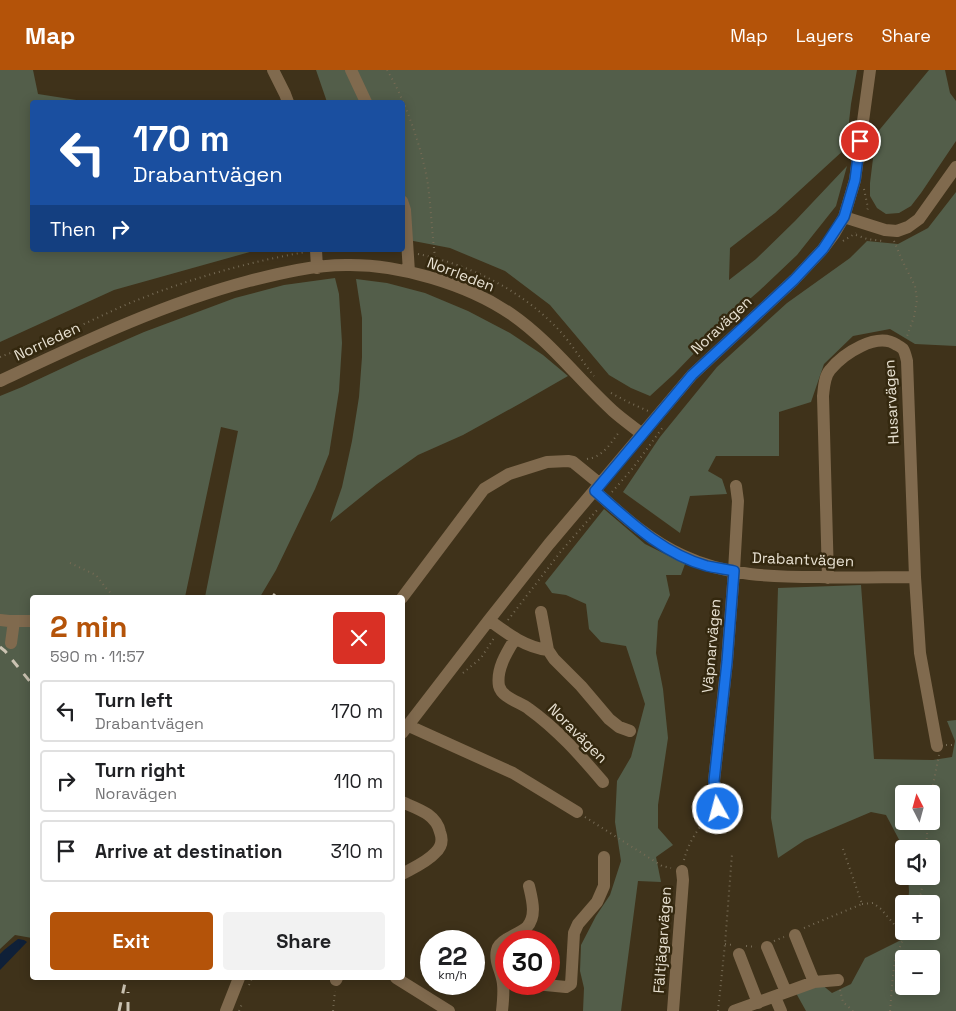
<!DOCTYPE html>
<meta charset="utf-8">
<style>
:root{--surface:#fff;--page:#f2f2f2;--text:#202124;--muted:#757577;--line:#e0e0e0;--accent:#b45309}
body{margin:0;font-family:"Space Grotesk",sans-serif;background:var(--page);color:var(--text);height:100vh;display:flex;flex-direction:column;font-size:19px;white-space:nowrap}
*{box-sizing:border-box;margin:0}
p{font-size:16px;color:var(--muted)}
.icon{flex:none;width:28px;height:28px;fill:none;stroke:currentColor;stroke-width:2;stroke-linecap:round;stroke-linejoin:round}
.map{position:relative;flex:1;overflow:hidden}
.drawer{position:absolute;left:30px;top:525px;width:375px;height:385px;display:flex;flex-direction:column;background:var(--surface);border-radius:5px;box-shadow:0 2px 12px #0003}
.drawer>*{flex:none}
.top-card{position:absolute;left:30px;top:30px;width:375px;height:152px;border-radius:5px;box-shadow:0 2px 12px #0003;background:#1a4fa0;color:#fff;overflow:hidden}
.needle{width:32px;rotate:354deg}
.buttons{position:absolute;left:895px;top:715px;display:grid;gap:10px}
.buttons a{display:grid;place-items:center;width:45px;height:45px;border-radius:5px;background:var(--surface);box-shadow:0 2px 12px #0003;font-size:25px}
.speed{position:absolute;left:420px;top:860px;display:flex;gap:10px;font-size:25px;font-weight:700;text-align:center}
.speed>*{display:grid;place-content:center;width:65px;height:65px;border-radius:50%;background:var(--surface);box-shadow:0 2px 12px #0003;line-height:1}
.speed small{font-size:12px;font-weight:400}
.speed .limit{border:8px solid #d22;background:#fff;color:#111}
.pin{position:absolute;display:grid;place-items:center;width:42px;height:42px;color:#fff;margin:-21px;border:2px solid #fff;border-radius:50%;box-shadow:0 1px 5px #0007}
.me{position:absolute;width:55px;margin:-28px;rotate:353deg;stroke-linejoin:round;filter:drop-shadow(0 0 4px #0008)}
.turn{display:flex;align-items:center;gap:18px;height:105px;padding:0 20px;font-size:22px}
.turn .icon{width:65px;height:65px;stroke-width:2.5}
.turn b{display:block;font-size:35px;line-height:42px}
.then{display:flex;align-items:center;height:48px;padding:0 20px;background:#0003;gap:10px;font-size:19px}
.round{display:grid;place-items:center;flex:none;width:52px;height:52px;border-radius:5px;background:var(--page)}
.overview{display:flex;align-items:center;justify-content:space-between;height:85px;padding:0 20px}
h1{font-size:30px;font-weight:700;line-height:38px;color:var(--accent)}
.cta{display:flex;gap:10px;margin-top:auto;padding:10px 20px}
.cta a{flex:1;height:58px;border-radius:5px;background:var(--accent);color:#fff;font-size:20px;font-weight:700;line-height:58px;text-align:center}
.cta a+a{background:var(--page);color:var(--text)}
ul{padding:0;list-style:none}
li{display:flex;align-items:center;gap:15px;height:62px;margin:0 10px 8px;padding:0 10px;border:2px solid var(--line);border-radius:5px}
li div{flex:1}
li b{display:block;font-size:19px}
li em{font-style:normal}
header{display:flex;align-items:center;gap:30px;box-sizing:border-box;height:70px;padding:0 25px;background:var(--accent);color:#fff}
header strong{font-size:24px}
nav{display:flex;gap:28px;margin-inline-start:auto;font-size:18px}
.map>svg:first-child{display:block}
.green{fill:#535e4a;fill-rule:evenodd}
.water{fill:#0f2038}
.lines{fill:none;stroke-linecap:round;stroke-linejoin:round}
.path{stroke:#766b55;stroke-width:2;stroke-dasharray:1 4;stroke-linecap:butt}
.minor{stroke:#806a4e;stroke-width:12}
.rail{stroke:#cbc3b2;stroke-width:3;stroke-dasharray:9 9;stroke-linecap:butt}
.route-casing{stroke:#114b97;stroke-width:12}
.route{stroke:#1a73e8;stroke-width:9}
.labels{text-anchor:middle;dominant-baseline:central;stroke-width:5;stroke-linejoin:round;paint-order:stroke}
.street-label{font-size:15px;fill:#e8e1d2;stroke:#34280f}
</style>
<header>
<strong>Map</strong>
<nav><a>Map</a><a>Layers</a><a>Share</a></nav>
</header>
<div class="map">
<svg width="956" height="941" viewBox="0 0 956 941">
<rect width="100%" height="100%" fill="#3f321a"/>
<!-- green -->
<path class="green" d="M0 0H33L38 24 89 32H32V180H257L114 220 0 272Z
M316 0H857L851 34 846 78 775 143 730 178 729 210 756 189 795 151 847 96 836 136 797 185 759 221 729 247 674 304 650 326 631 318 609 305 550 235 505 201 450 178 403 169 402 32H327Z
M929 0H945L950 23 956 31V71L921 123 911 136 899 143 886 144 877 138 870 126V113L876 64Z
M956 122V276L915 274 890 259 853 266 824 294 811 332 779 342V386H716L708 401 722 409 727 424 690 426 680 463 623 422 660 367 717 297 787 233 850 188 867 171 898 174 928 158Z
M335 208 339 224 342 273 339 321 329 384 315 419 276 500 260 527H205L238 361 221 357 185 527 32 528V868L15 865 0 879V326L22 317 82 289 144 262 235 228 284 215Z
M356 209 387 213 425 223 468 241 510 263 543 285 568 306 521 333 463 365 418 385 377 414 330 452 342 417 352 371 359 327 362 287V248Z
M604 439 645 474 685 494 681 505H666L670 525 658 551 656 583 663 619 668 668 658 735V758L673 775 656 787 661 812 638 811 621 941H583L584 918 580 901 581 875 596 846 610 825 621 791 615 752 617 711 631 687 645 634 626 576 601 572 589 559 586 534 566 525 552 523 545 513Z
M861 515 874 689 933 690 952 687 955 671 947 651 956 650V941H806L796 923 821 914 832 923 851 914 865 888 905 868 906 861H931V834H908L909 821 908 806H931V779H904L886 745 871 742 805 770 778 788 771 748 778 518ZM904 724H931V751H904ZM904 889H931V916H904Z"/>
<!-- water -->
<path class="water" d="M18 869 24 870 27 872 0 900V884L4 880Z"/>
<g class="lines">
<!-- path -->
<path class="path" d="M387 0C405 29 423 81 428 115 431 139 432 163 435 187
M864 119 868 138 866 143
M856 165 867 169 883 171
M843 171 856 163
M894 171 903 192 915 216 917 230 914 247 906 269
M389 180 396 181
M418 184C470 195 519 219 556 257 570 271 581 290 594 306
M0 287C15 281 31 276 47 270 75 259 102 245 130 233 186 210 246 192 306 182
M611 323 628 332 648 341
M587 389C604 387 611 372 620 361
M612 422 633 398 663 357
M70 493 96 505 106 518 115 528
M508 550 562 480 598 439
M463 603 481 588 494 568
M946 675H956
M931 725 939 685
M585 747 662 796 671 798
M926 779 928 751
M684 790C688 774 698 757 710 746
M862 834 873 833 881 839 904 866
M917 834 921 823 924 806
M804 858 862 834 843 779
M774 871 784 867
M725 874 733 875
M746 876 756 877
M249 915 252 908
M840 920 843 932 853 941
M239 941 242 934
M333 941 335 921
M718 941 725 874 732 784
M890 941 893 905 895 890 906 861"/>
<!-- minor -->
<path class="minor" d="M273 0 285 24 288 32
M351 0 366 32
M402 131 405 140 409 202
M844 147 885 160 897 161 908 157 919 149 956 97
M316 180 317 198
M0 311C81 273 162 234 249 211 281 203 314 195 346 195 399 194 467 214 511 244 550 271 578 309 613 341 622 349 632 356 642 364
M595 421C622 445 650 471 684 486 726 506 773 507 819 507 851 508 883 507 915 507
M828 508 823 326C824 318 824 307 830 300 843 284 877 261 897 275 899 276 902 278 903 279 905 282 906 287 907 291L915 507 920 583 937 676
M402 528 484 419 509 404 547 392 568 391 573 392 600 414
M541 542 548 580
M0 550 9 551H32
M489 550C508 564 525 577 548 580L554 589 581 616 609 649 619 657 630 661
M515 569C507 582 496 599 499 616 502 628 520 632 529 639 557 659 580 685 603 712
M11 573 14 551
M409 656 513 703 577 742
M402 663 489 550 549 474 692 305 794 210 823 179 834 164 844 147 855 110 870 0
M402 732C418 739 436 744 440 762 443 770 442 777 435 783 427 792 413 798 402 804
M718 739 714 711 727 591 734 501 738 431 736 416
M795 865 814 912
M767 877 786 922
M739 884 758 933
M396 908 449 941
M336 910 337 908
M535 914 566 917 571 914 574 863 578 854 597 832 604 816V787
M775 927 781 941
M226 941 239 908
M502 941C503 932 504 923 503 914 502 902 494 892 497 880 498 875 502 872 507 869 513 865 522 862 527 857 537 846 532 829 529 816
M673 941 683 810 682 801
M734 941 814 912 838 910"/>
<!-- rail -->
<path class="rail" d="M272 528 275 524
M0 577 5 581 32 614
M119 941 126 908
M128 941V922"/>
</g>
<g class="lines">
<defs>
<path id="route" d="M718 739 714 711 727 592 734 501C725 499 716 498 707 496 663 484 628 450 595 421L692 305 794 210 823 179 844 147 855 110 860 71"/>
</defs>
<!-- route casing -->
<use href="#route" class="route-casing"/>
<!-- route -->
<use href="#route" class="route"/>
</g>
<g class="labels">
<!-- street labels -->
<g class="street-label">
<text transform="translate(461 204) rotate(21)">Norrleden</text>
<text transform="translate(721 255) rotate(-43)">Noravägen</text>
<text transform="translate(47 271) rotate(-25)">Norrleden</text>
<text transform="translate(891 332) rotate(-93)">Husarvägen</text>
<text transform="translate(803 489) rotate(2)">Drabantvägen</text>
<text transform="translate(711 576) rotate(-85)">Väpnarvägen</text>
<text transform="translate(578 663) rotate(45)">Noravägen</text>
<text transform="translate(662 870) rotate(-86)">Fältjägarvägen</text>
</g>
</g>
</svg>
<div class="buttons">
<a><svg class="needle" viewBox="-14 -14 28 28"><path d="M0-13l5 13h-10z" fill="#e53935"/><path d="M0 13l5-13h-10z" fill="#757577"/></svg></a>
<a><svg class="icon" aria-label="sound" viewBox="0 0 24 24"><path d="M4 9h4l5-4v14l-5-4H4zM17 9q2 3 0 6"/></svg></a>
<a>+</a>
<a>−</a>
</div>
<div class="speed"><div>22<small>km/h</small></div><div class="limit">30</div></div>
<div class="pin" style="left:860px;top:71px;background:#d93025"><svg class="icon" aria-label="arrive" viewBox="0 0 24 24"><path d="M6 21V4h12l-3 4 3 4H6"/></svg></div>
<svg class="me" style="left:718px;top:739px" viewBox="-20 -20 40 40"><circle r="17" fill="#1a73e8" stroke="#fff" stroke-width="3"/><path d="M0-11L8 9 0 5-8 9z" fill="#fff"/></svg>
<div class="top-card">
<div class="turn"><svg class="icon" aria-label="left" viewBox="0 0 24 24"><path d="M17 20v-9H6M10 6l-5 5 5 5"/></svg><div><b>170 m</b>Drabantvägen</div></div>
<div class="then">Then<svg class="icon" aria-label="right" viewBox="0 0 24 24"><path d="M7 20v-9h11M14 6l5 5-5 5"/></svg></div>
</div>
<section class="drawer">
<div class="overview"><div><h1>2 min</h1><p>590 m · 11:57</p></div><a class="round" style="background:#d93025;color:#fff"><svg class="icon" aria-label="close" viewBox="0 0 24 24"><path d="M6 6l12 12M18 6L6 18"/></svg></a></div>
<ul>
<li><svg class="icon" aria-label="left" viewBox="0 0 24 24"><path d="M17 20v-9H6M10 6l-5 5 5 5"/></svg><div><b>Turn left</b><p>Drabantvägen</p></div><em>170 m</em></li>
<li><svg class="icon" aria-label="right" viewBox="0 0 24 24"><path d="M7 20v-9h11M14 6l5 5-5 5"/></svg><div><b>Turn right</b><p>Noravägen</p></div><em>110 m</em></li>
<li><svg class="icon" aria-label="arrive" viewBox="0 0 24 24"><path d="M6 21V4h12l-3 4 3 4H6"/></svg><div><b>Arrive at destination</b></div><em>310 m</em></li>
</ul>
<div class="cta"><a>Exit</a><a>Share</a></div>
</section>
</div>
